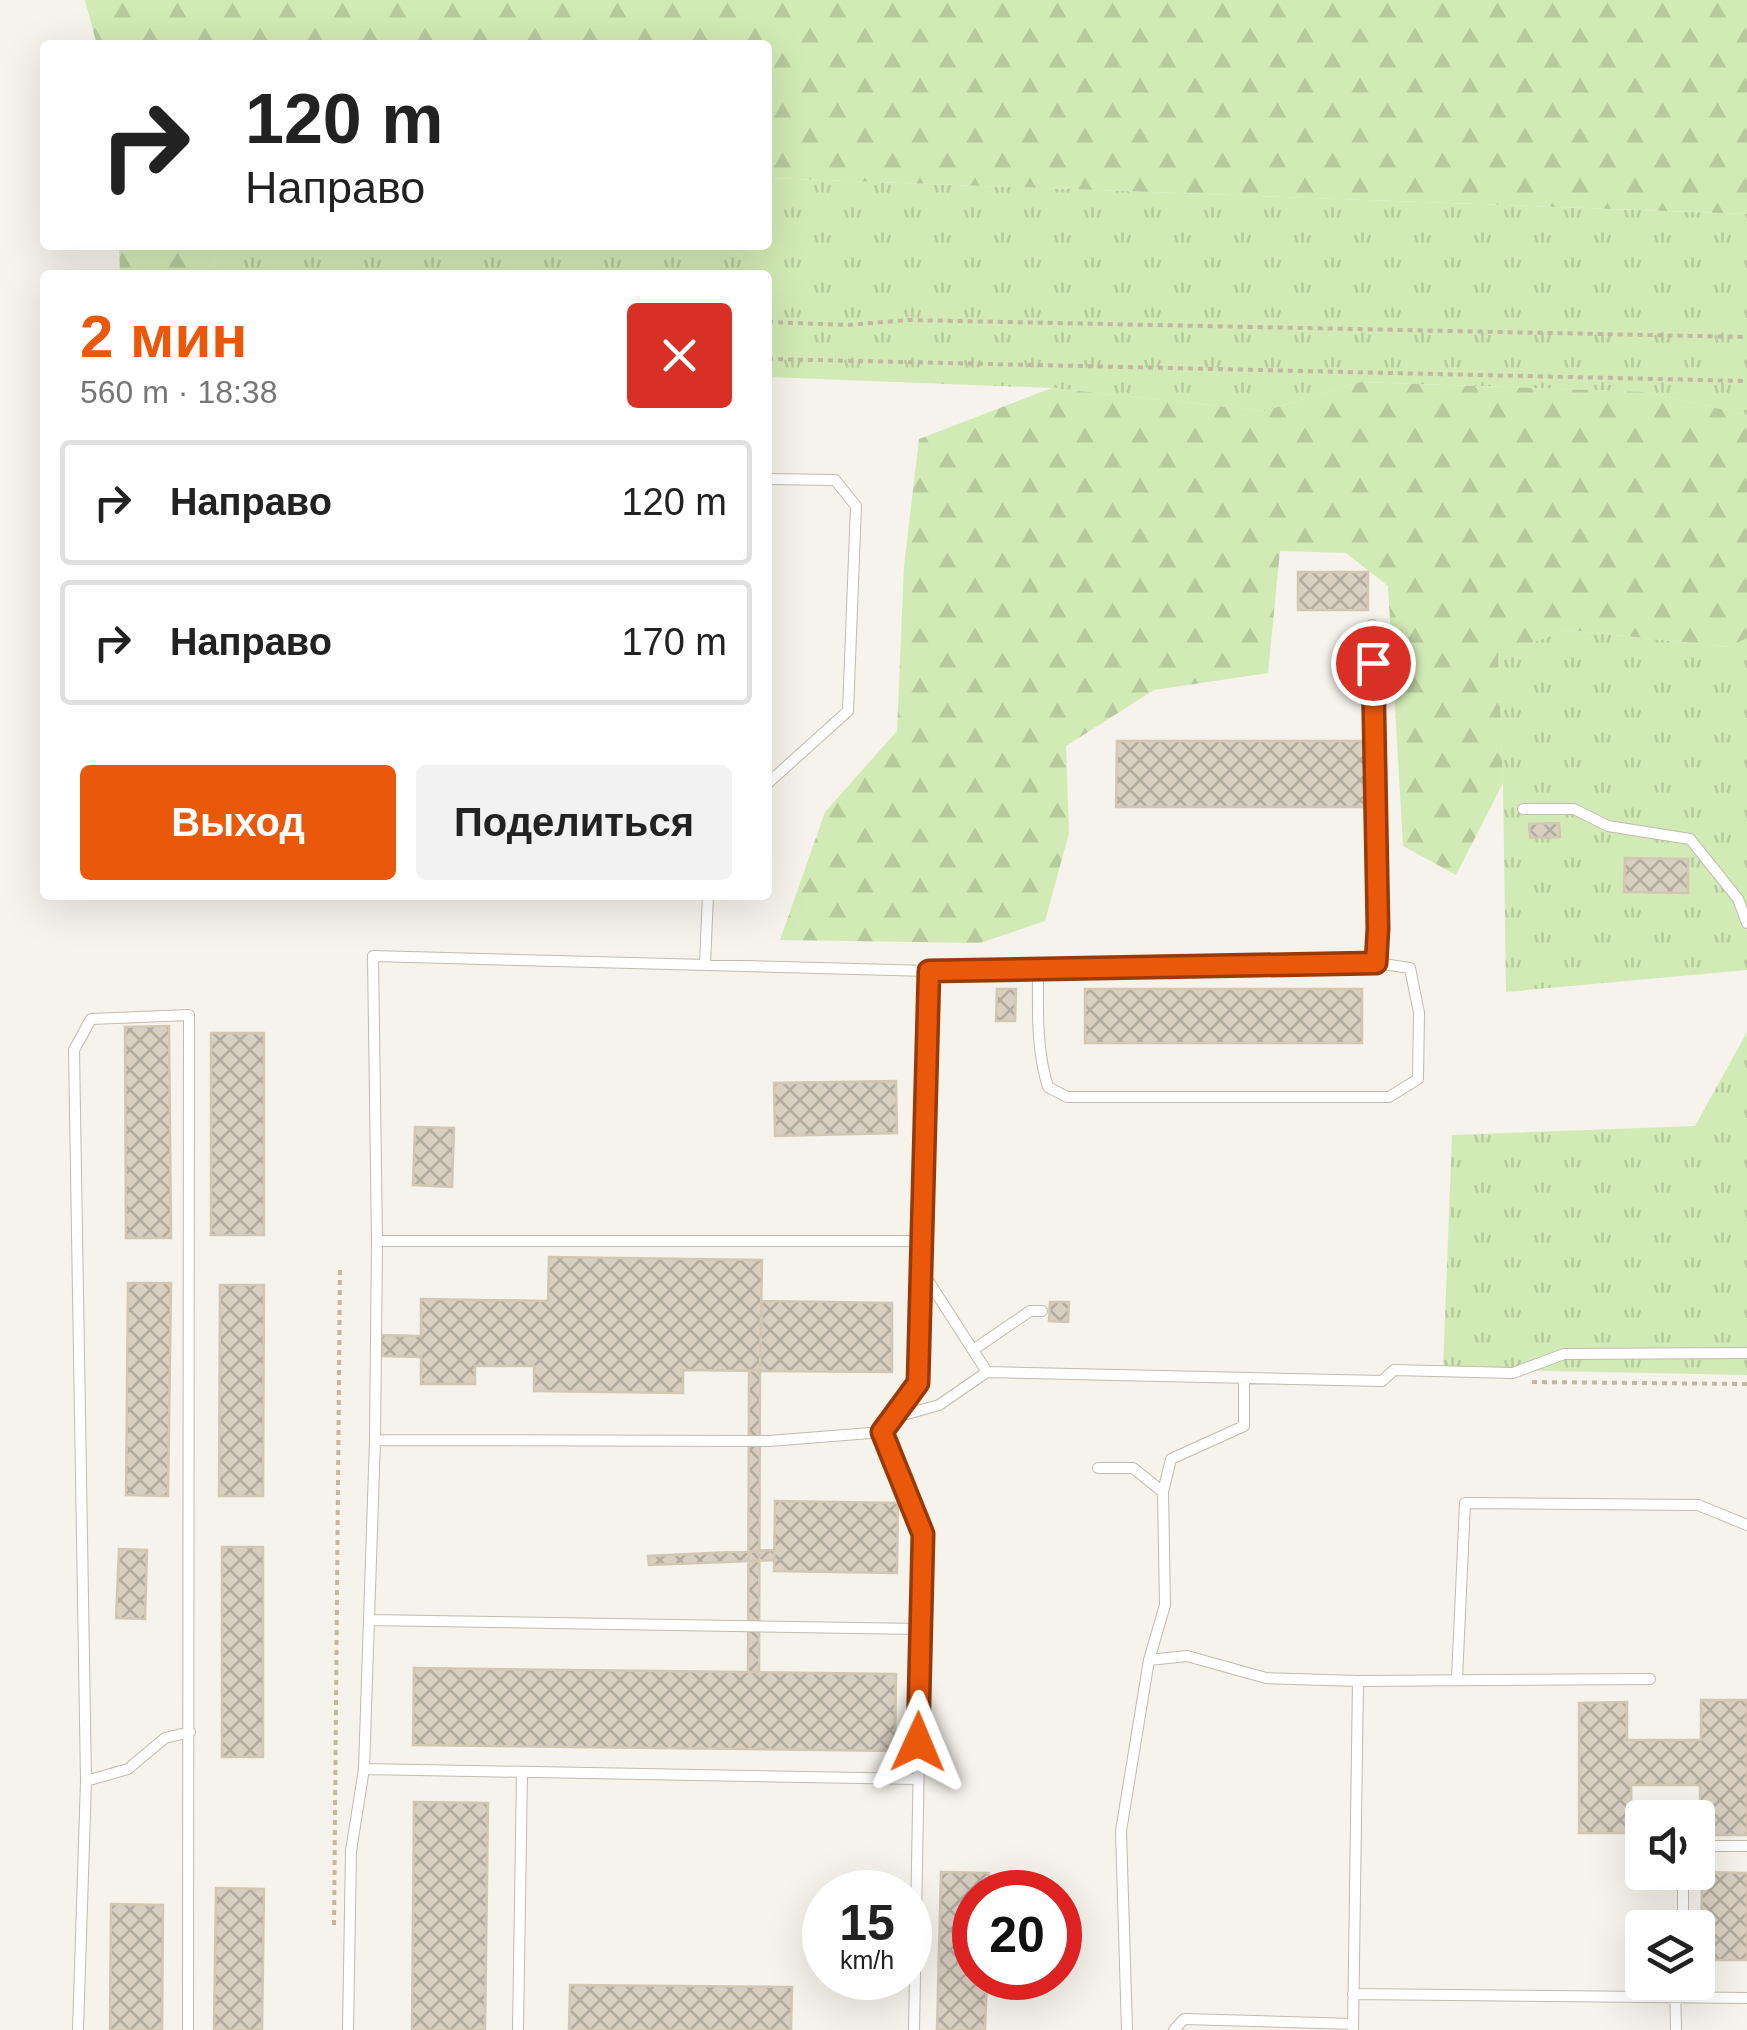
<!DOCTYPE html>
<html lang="ru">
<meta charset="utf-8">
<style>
:root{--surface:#fff;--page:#f2f2f2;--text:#222;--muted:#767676;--line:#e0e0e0;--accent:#ea580c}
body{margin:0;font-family:Arial,sans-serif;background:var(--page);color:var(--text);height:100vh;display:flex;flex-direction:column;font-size:38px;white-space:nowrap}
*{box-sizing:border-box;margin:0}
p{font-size:32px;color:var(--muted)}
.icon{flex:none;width:55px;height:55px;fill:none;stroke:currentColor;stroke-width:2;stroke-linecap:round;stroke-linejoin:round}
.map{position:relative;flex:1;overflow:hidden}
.drawer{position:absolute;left:40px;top:270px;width:732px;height:630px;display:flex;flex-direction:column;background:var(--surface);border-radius:10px;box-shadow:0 10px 40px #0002}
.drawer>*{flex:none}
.top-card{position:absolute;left:40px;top:40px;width:732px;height:210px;border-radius:10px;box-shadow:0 10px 40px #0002;background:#fff;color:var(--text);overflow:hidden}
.buttons{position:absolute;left:1625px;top:1800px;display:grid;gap:20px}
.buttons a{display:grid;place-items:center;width:90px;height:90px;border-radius:10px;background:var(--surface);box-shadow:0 10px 40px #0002;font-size:50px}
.speed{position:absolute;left:802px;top:1870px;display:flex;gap:20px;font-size:50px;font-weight:700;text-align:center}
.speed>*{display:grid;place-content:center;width:130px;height:130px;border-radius:50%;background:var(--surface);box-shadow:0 10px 40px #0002;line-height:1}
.speed small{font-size:25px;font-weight:400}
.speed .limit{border:15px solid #d22;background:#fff;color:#111}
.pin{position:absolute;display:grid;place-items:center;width:85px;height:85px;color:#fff;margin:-42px;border:5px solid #fff;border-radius:50%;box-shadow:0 2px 10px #0007}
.me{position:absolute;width:110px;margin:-55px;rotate:1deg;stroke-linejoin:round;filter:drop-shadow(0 0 8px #0008)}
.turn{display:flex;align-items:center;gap:35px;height:210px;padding:0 40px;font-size:45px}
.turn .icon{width:130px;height:130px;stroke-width:2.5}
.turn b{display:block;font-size:70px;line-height:85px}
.round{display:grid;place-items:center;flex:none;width:105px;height:105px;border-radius:10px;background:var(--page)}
.headline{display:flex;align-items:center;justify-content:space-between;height:170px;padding:0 40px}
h1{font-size:60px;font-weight:600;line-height:75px;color:var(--accent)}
.cta{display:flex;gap:20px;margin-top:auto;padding:20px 40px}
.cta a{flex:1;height:115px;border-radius:10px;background:var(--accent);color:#fff;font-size:40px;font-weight:600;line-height:115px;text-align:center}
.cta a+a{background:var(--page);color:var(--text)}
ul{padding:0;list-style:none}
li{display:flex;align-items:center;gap:30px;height:125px;margin:0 20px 15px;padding:0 20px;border:5px solid var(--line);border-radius:10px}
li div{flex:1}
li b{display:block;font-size:38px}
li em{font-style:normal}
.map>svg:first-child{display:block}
.grass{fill:url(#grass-tufts)}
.forest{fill:url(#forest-firs)}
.building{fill:url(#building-cross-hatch);stroke:#d3c7b4;stroke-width:2.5}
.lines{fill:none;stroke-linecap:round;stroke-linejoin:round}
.service-casing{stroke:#c2bbae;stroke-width:12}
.path{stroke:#c4b79f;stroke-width:4;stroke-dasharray:5 5;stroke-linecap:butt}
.service{stroke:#fff;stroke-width:10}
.route-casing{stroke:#983908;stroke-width:25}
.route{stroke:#ea580c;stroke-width:18}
</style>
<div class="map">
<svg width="1747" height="2030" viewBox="0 0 1747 2030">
<defs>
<pattern id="grass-tufts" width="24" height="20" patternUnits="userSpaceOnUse" patternTransform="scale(2.5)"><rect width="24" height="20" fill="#d2eab5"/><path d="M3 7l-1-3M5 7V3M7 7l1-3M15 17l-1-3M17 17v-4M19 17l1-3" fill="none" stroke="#b6ca9c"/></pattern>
<pattern id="forest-firs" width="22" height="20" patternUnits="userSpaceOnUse" patternTransform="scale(2.5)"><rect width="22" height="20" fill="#d2eab5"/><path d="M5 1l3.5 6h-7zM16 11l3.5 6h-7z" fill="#b6ca9c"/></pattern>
<pattern id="building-cross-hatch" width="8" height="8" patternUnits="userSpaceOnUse" patternTransform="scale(2.5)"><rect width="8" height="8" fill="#d8cfc1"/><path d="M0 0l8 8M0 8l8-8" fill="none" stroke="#b1aa9e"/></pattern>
</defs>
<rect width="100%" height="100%" fill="#f6f3ec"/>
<!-- grass -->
<path class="grass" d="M768 178 1747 214V415L1646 392 1360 382 1264 411 1052 388 768 377V275H206L224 245H768Z
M1568 630 1729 647 1747 638V970L1506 992 1503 783 1497 655Z
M1747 1032V1375L1443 1369 1452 1135 1695 1126Z"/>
<!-- forest -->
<path class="forest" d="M85 0H1747V214L768 178V45H97Z
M119 245H224L206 275H120Z
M1360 382 1646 392 1747 415V638L1729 647 1568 630 1498 655 1503 783 1456 875 1403 846 1388 586 1346 553 1280 551 1268 673 1154 690 1066 746 1069 833 1045 921 980 943 780 940 825 812 897 731 904 566 919 439 1052 388 1264 411Z"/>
<!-- building -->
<path class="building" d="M1298 572H1368V610H1298Z
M1117 741H1365V807H1116Z
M1559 823 1560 837 1530 838 1529 824Z
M1625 858 1688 859V893L1624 892Z
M997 989H1016L1015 1021H996Z
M1085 989H1362V1043H1085Z
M169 1026 171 1238H126L125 1027Z
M211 1033H264V1235H211Z
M896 1081 897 1133 775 1136 774 1083Z
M415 1127 454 1128 452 1187 413 1185Z
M549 1257 762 1260 760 1371 683 1370V1393L534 1391V1366H475V1384H421V1357L381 1356V1335L421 1336V1299L548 1301Z
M128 1283H171L168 1496 126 1495Z
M220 1285H264L263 1496H219Z
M762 1301 892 1303V1372L760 1371Z
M1050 1302H1069L1068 1322 1049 1321Z
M749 1370 760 1371 759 1672H748Z
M775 1501 898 1503 897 1573 774 1571Z
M222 1547H263V1757H222Z
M119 1549 147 1550 145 1619 116 1618Z
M774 1550V1560L649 1565 648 1556Z
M414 1668 896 1674 895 1751 413 1745Z
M1701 1700H1747V1835H1700V1785H1631L1632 1833H1579V1703L1627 1702V1740H1701Z
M414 1802 488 1803 485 2030H412Z
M941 1872 989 1873V1892H975V1978H987L985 2030H937Z
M1702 1872 1747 1873V1960H1701Z
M216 1888 264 1889 262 2030H214Z
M111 1904 163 1905 162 2030H110Z
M570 1985 792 1987 791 2030H569Z"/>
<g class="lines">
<defs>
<path id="service" d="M768 479 835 480 856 506 848 711 768 783
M1523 809H1574L1608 826 1690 839 1738 899 1747 923
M705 964 708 895
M1038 969C1038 1009 1036 1049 1048 1087L1067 1097H1389L1418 1079 1419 1013 1410 968 1376 963
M377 1241H922
M922 1271 987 1372
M973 1350 1030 1311H1042
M896 1417 918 1383 929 971
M883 1432 923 1534 914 2030
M375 1440 769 1441 883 1432 896 1417 939 1405 987 1372 1382 1381 1394 1370 1513 1373 1564 1354 1747 1353
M1098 1468H1133L1163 1492
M369 1620 920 1629
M1149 1660 1187 1656 1266 1678 1358 1681 1650 1679
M1457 1679 1465 1503 1698 1505 1747 1525
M364 1769 917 1779
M86 1781 128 1769 165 1738 190 1732
M1698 1846H1747
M1683 1928V1872
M1675 1982 1676 2030
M1353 1994 1747 1998
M78 2030 86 1781 74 1050 91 1019 189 1015 188 2030
M348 2030 351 1851 364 1769 375 1440 377 1241 373 956 929 971 1376 963 1378 928 1372 625
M518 2030 522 1773
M1127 2030 1121 1831 1149 1660 1165 1605 1163 1492 1171 1459 1244 1426V1378
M1174 2030 1184 2019 1353 2024
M1353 2030 1358 1681"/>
</defs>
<!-- service casing -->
<use href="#service" class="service-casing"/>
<!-- path -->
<path class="path" d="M768 322 848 325 908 320 1747 337
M768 359 1747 381
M1532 1382 1747 1384
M334 1925 340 1265"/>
<!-- service -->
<use href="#service" class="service"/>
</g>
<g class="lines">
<defs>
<path id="route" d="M918 1742 923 1534 882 1432 918 1383 929 971 1376 963 1378 928 1373 663"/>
</defs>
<!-- route casing -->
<use href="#route" class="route-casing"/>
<!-- route -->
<use href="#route" class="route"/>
</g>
</svg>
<div class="buttons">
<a><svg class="icon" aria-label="sound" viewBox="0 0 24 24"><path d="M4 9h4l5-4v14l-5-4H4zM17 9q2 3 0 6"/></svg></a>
<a><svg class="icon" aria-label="layers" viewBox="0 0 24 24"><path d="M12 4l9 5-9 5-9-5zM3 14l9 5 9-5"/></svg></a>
</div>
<div class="speed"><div>15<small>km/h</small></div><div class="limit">20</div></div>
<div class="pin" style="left:1373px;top:663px;background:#d93025"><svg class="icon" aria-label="arrive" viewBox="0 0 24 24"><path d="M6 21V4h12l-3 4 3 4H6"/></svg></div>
<svg class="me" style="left:918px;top:1742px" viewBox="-20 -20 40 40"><path d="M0-17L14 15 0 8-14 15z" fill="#ea580c" stroke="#fff" stroke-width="4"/></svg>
<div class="top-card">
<div class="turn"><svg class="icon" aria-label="right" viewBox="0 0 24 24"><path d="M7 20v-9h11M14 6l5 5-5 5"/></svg><div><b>120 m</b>Направо</div></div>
</div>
<section class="drawer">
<div class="headline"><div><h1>2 мин</h1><p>560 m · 18:38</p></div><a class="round" style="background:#d93025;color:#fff"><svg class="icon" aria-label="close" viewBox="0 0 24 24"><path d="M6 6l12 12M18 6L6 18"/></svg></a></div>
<ul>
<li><svg class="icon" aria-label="right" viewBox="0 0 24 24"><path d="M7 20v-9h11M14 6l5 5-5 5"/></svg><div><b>Направо</b></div><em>120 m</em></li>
<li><svg class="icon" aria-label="right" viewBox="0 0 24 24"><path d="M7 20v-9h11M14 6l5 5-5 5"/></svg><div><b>Направо</b></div><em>170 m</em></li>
</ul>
<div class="cta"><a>Выход</a><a>Поделиться</a></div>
</section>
</div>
